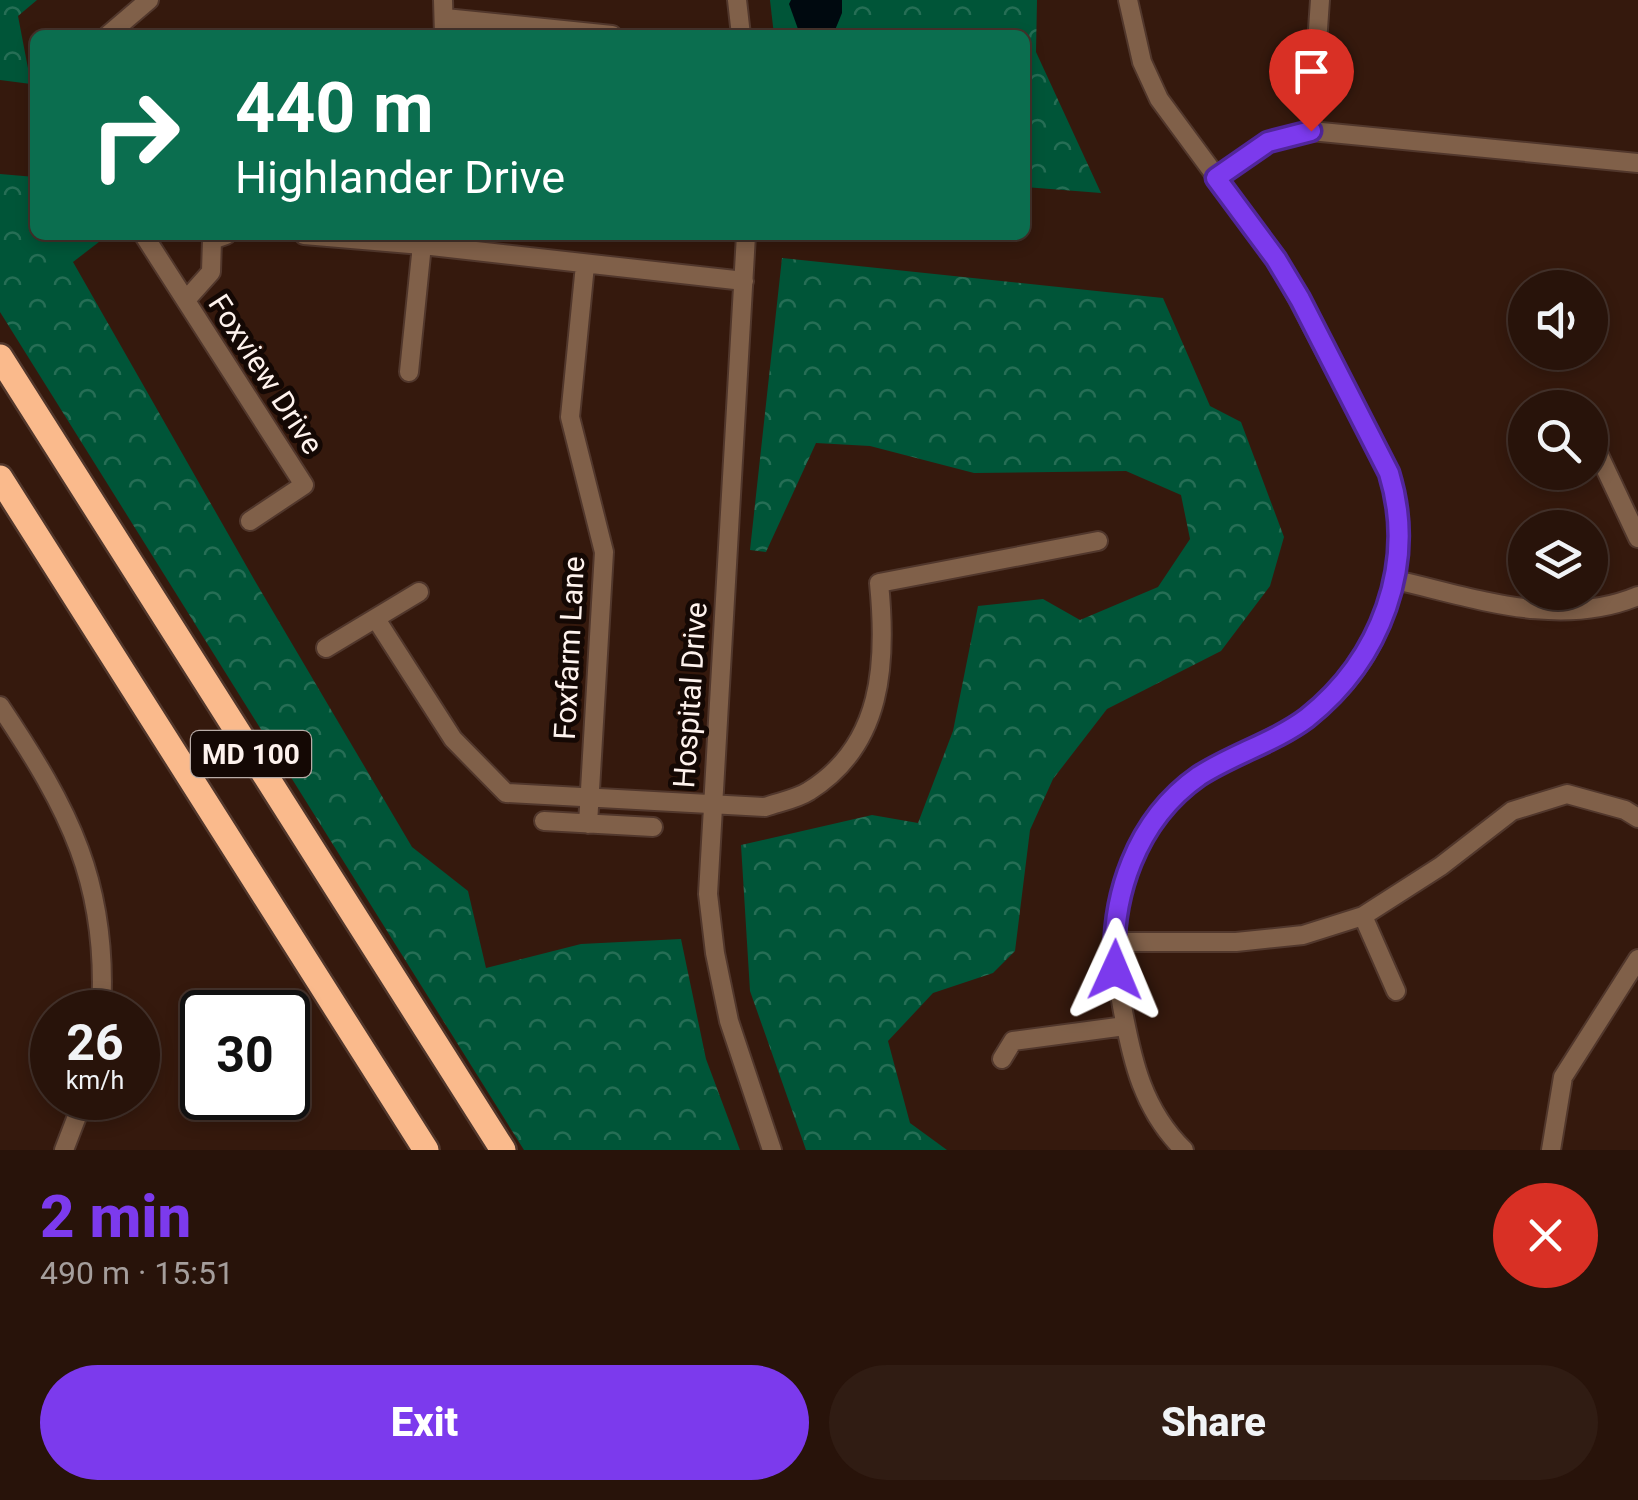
<!DOCTYPE html>
<meta charset="utf-8">
<style>
:root{--surface:#28130a;--page:#301c13;--text:#f1f3f6;--muted:#a59e9c;--line:#44322b;--accent:#7c3aed}
body{margin:0;font-family:Roboto,sans-serif;background:var(--page);color:var(--text);height:100vh;display:flex;flex-direction:column;font-size:38px;white-space:nowrap}
*{box-sizing:border-box;margin:0}
p{font-size:32px;color:var(--muted)}
.icon{flex:none;width:55px;height:55px;fill:none;stroke:currentColor;stroke-width:2;stroke-linecap:round;stroke-linejoin:round}
.map{position:relative;height:1150px;overflow:hidden}
.panel{display:flex;flex-direction:column;background:var(--surface);flex:1}
.panel>*{flex:none}
.hud{position:absolute;left:30px;top:30px;width:1000px;height:210px;border-radius:15px;box-shadow:0 5px 15px #0003,0 0 0 2px var(--line);background:#0b6e4f;color:#fff;overflow:hidden}
.tools{position:absolute;left:1508px;top:270px;display:grid;gap:20px}
.tools a{display:grid;place-items:center;width:100px;height:100px;border-radius:50%;background:var(--surface);box-shadow:0 5px 15px #0003,0 0 0 2px var(--line);font-size:50px}
.speed{position:absolute;left:30px;top:990px;display:flex;gap:20px;font-size:50px;font-weight:700;text-align:center}
.speed>*{display:grid;place-content:center;width:130px;height:130px;border-radius:50%;background:var(--surface);box-shadow:0 5px 15px #0003,0 0 0 2px var(--line);line-height:1}
.speed small{font-size:25px;font-weight:400}
.speed .limit{border:5px solid #111;border-radius:15px;background:#fff;color:#111}
.pin{position:absolute;display:grid;place-items:center;width:85px;height:85px;color:#fff;margin:-102px -42px;border-radius:50% 50% 50% 0;rotate:-45deg;box-shadow:0 0 10px #0007}
.pin .icon{rotate:45deg}
.me{position:absolute;width:110px;margin:-55px;rotate:1deg;stroke-linejoin:round;filter:drop-shadow(0 0 8px #0008)}
.turn{display:flex;align-items:center;gap:35px;height:210px;padding:0 40px;font-size:45px}
.turn .icon{width:130px;height:130px;stroke-width:2.5}
.turn b{display:block;font-size:70px;line-height:85px}
.round{display:grid;place-items:center;flex:none;width:105px;height:105px;border-radius:52px;background:var(--page)}
.overview{display:flex;align-items:center;justify-content:space-between;height:170px;padding:0 40px}
h1{font-size:60px;font-weight:800;line-height:75px;color:var(--accent)}
.action{display:flex;gap:20px;margin-top:auto;padding:20px 40px}
.action a{flex:1;height:115px;border-radius:60px;background:var(--accent);color:#fff;font-size:40px;font-weight:800;line-height:115px;text-align:center}
.action a+a{background:var(--page);color:var(--text)}
.map>svg:first-child{display:block}
.forest{fill:url(#forest-crowns)}
.water{fill:#00090f}
.lines{fill:none;stroke-linecap:round;stroke-linejoin:round}
.minor-casing{stroke:#51372c;stroke-width:22}
.highway-casing{stroke:#51372c;stroke-width:30}
.minor{stroke:#806049;stroke-width:18}
.highway{stroke:#faba8c;stroke-width:25}
.route-casing{stroke:#51269a;stroke-width:25}
.route{stroke:#7c3aed;stroke-width:18}
.labels{text-anchor:middle;dominant-baseline:central;stroke-width:10;stroke-linejoin:round;paint-order:stroke}
.shield{fill:#140804;stroke:#b8aca7;stroke-width:2.5}
.shield-label{font-size:28px;font-weight:bold;fill:#fef2ed}
.street-label{font-size:30px;fill:#fef2ed;stroke:#140804}
</style>
<div class="map">
<svg width="1638" height="1150" viewBox="0 0 1638 1150">
<defs>
<pattern id="forest-crowns" width="20" height="18" patternUnits="userSpaceOnUse" patternTransform="scale(2.5)"><rect width="20" height="18" fill="#005538"/><path d="M2 6a3 3 0 1 1 6 0M12 15a3 3 0 1 1 6 0" fill="none" stroke="#266e55"/></pattern>
</defs>
<rect width="100%" height="100%" fill="#35190d"/>
<!-- forest -->
<path class="forest" d="M0 0H37L18 16 31 84 0 80Z
M770 0H1037L1036 52 1101 193 1025 187V35H774Z
M0 174 35 177V235H108L73 262 255 581 412 847 468 891 486 968 581 944 681 939 706 1059 740 1150H524L0 312Z
M782 258 1163 298 1210 406 1241 422 1284 537 1270 586 1221 651 1107 709 1053 779 1030 830 1015 951 993 973 933 993 888 1041 910 1123 947 1150H806L750 991 741 845 872 815 918 823 953 731 978 606 1043 599 1080 620 1158 587 1190 539 1181 495 1126 471 974 473 870 446 816 443 766 552 750 550Z"/>
<!-- water -->
<path class="water" d="M791 0H842V13L833 35H804L798 29 789 4Z"/>
<g class="lines">
<defs>
<path id="minor" d="M443 0 444 35
M737 0 741 35
M1128 0 1142 62 1159 99 1277 259 1389 473C1416 562 1382 670 1301 722 1269 742 1232 755 1200 776 1121 828 1106 920 1122 1006 1132 1061 1143 1110 1184 1150
M445 18 612 35
M108 35 149 0
M1311 131 1320 0
M1216 178 1268 142 1311 131 1638 163
M304 235 422 245 744 281
M746 235 708 894 715 953 729 1021 772 1150
M145 237 304 485 250 521
M585 265 570 417 604 552 588 824
M186 300 211 272 212 240 226 235
M409 372 423 235
M1590 436 1638 538
M1396 580C1475 598 1559 629 1638 596
M376 619 453 739 506 793 765 807C779 802 797 799 809 791 883 745 887 663 879 583L1098 541
M326 648 419 592
M0 706C69 809 109 884 101 1012
M544 821 653 827
M1363 916 1396 991
M1113 942H1236L1303 935 1363 916 1441 866 1512 811 1567 794 1625 810 1638 818
M1002 1059 1013 1041 1125 1026
M64 1150 84 1098
M1551 1150 1563 1077 1638 959"/>
<path id="highway" d="M0 357 503 1150
M0 478 426 1150"/>
</defs>
<!-- minor casing -->
<use href="#minor" class="minor-casing"/>
<!-- highway casing -->
<use href="#highway" class="highway-casing"/>
<!-- minor -->
<use href="#minor" class="minor"/>
<!-- highway -->
<use href="#highway" class="highway"/>
</g>
<g class="lines">
<defs>
<path id="route" d="M1115 970C1110 897 1136 820 1199 776 1233 754 1275 742 1307 718 1381 659 1417 564 1389 473L1300 299 1276 259 1216 178 1268 142 1311 131"/>
</defs>
<!-- route casing -->
<use href="#route" class="route-casing"/>
<!-- route -->
<use href="#route" class="route"/>
</g>
<g class="labels">
<!-- shield labels -->
<rect class="shield" x="191" y="731" width="120" height="46" rx="8"/>
<g class="shield-label">
<text x="251" y="754">MD 100</text>
</g>
<!-- street labels -->
<g class="street-label">
<text transform="translate(266 374) rotate(57)">Foxview Drive</text>
<text transform="translate(569 648) rotate(-87)">Foxfarm Lane</text>
<text transform="translate(690 695) rotate(-86)">Hospital Drive</text>
</g>
</g>
</svg>
<div class="tools">
<a><svg class="icon" aria-label="sound" viewBox="0 0 24 24"><path d="M4 9h4l5-4v14l-5-4H4zM17 9q2 3 0 6"/></svg></a>
<a><svg class="icon" aria-label="search" viewBox="0 0 24 24"><circle cx="10" cy="10" r="6"/><path d="M15 15l6 6"/></svg></a>
<a><svg class="icon" aria-label="layers" viewBox="0 0 24 24"><path d="M12 4l9 5-9 5-9-5zM3 14l9 5 9-5"/></svg></a>
</div>
<div class="speed"><div>26<small>km/h</small></div><div class="limit">30</div></div>
<div class="pin" style="left:1311px;top:131px;background:#d93025"><svg class="icon" aria-label="arrive" viewBox="0 0 24 24"><path d="M6 21V4h12l-3 4 3 4H6"/></svg></div>
<svg class="me" style="left:1115px;top:970px" viewBox="-20 -20 40 40"><path d="M0-17L14 15 0 8-14 15z" fill="#7c3aed" stroke="#fff" stroke-width="4"/></svg>
<div class="hud">
<div class="turn"><svg class="icon" aria-label="right" viewBox="0 0 24 24"><path d="M7 20v-9h11M14 6l5 5-5 5"/></svg><div><b>440 m</b>Highlander Drive</div></div>
</div>
</div>
<section class="panel">
<div class="overview"><div><h1>2 min</h1><p>490 m · 15:51</p></div><a class="round" style="background:#d93025;color:#fff"><svg class="icon" aria-label="close" viewBox="0 0 24 24"><path d="M6 6l12 12M18 6L6 18"/></svg></a></div>
<div class="action"><a>Exit</a><a>Share</a></div>
</section>
